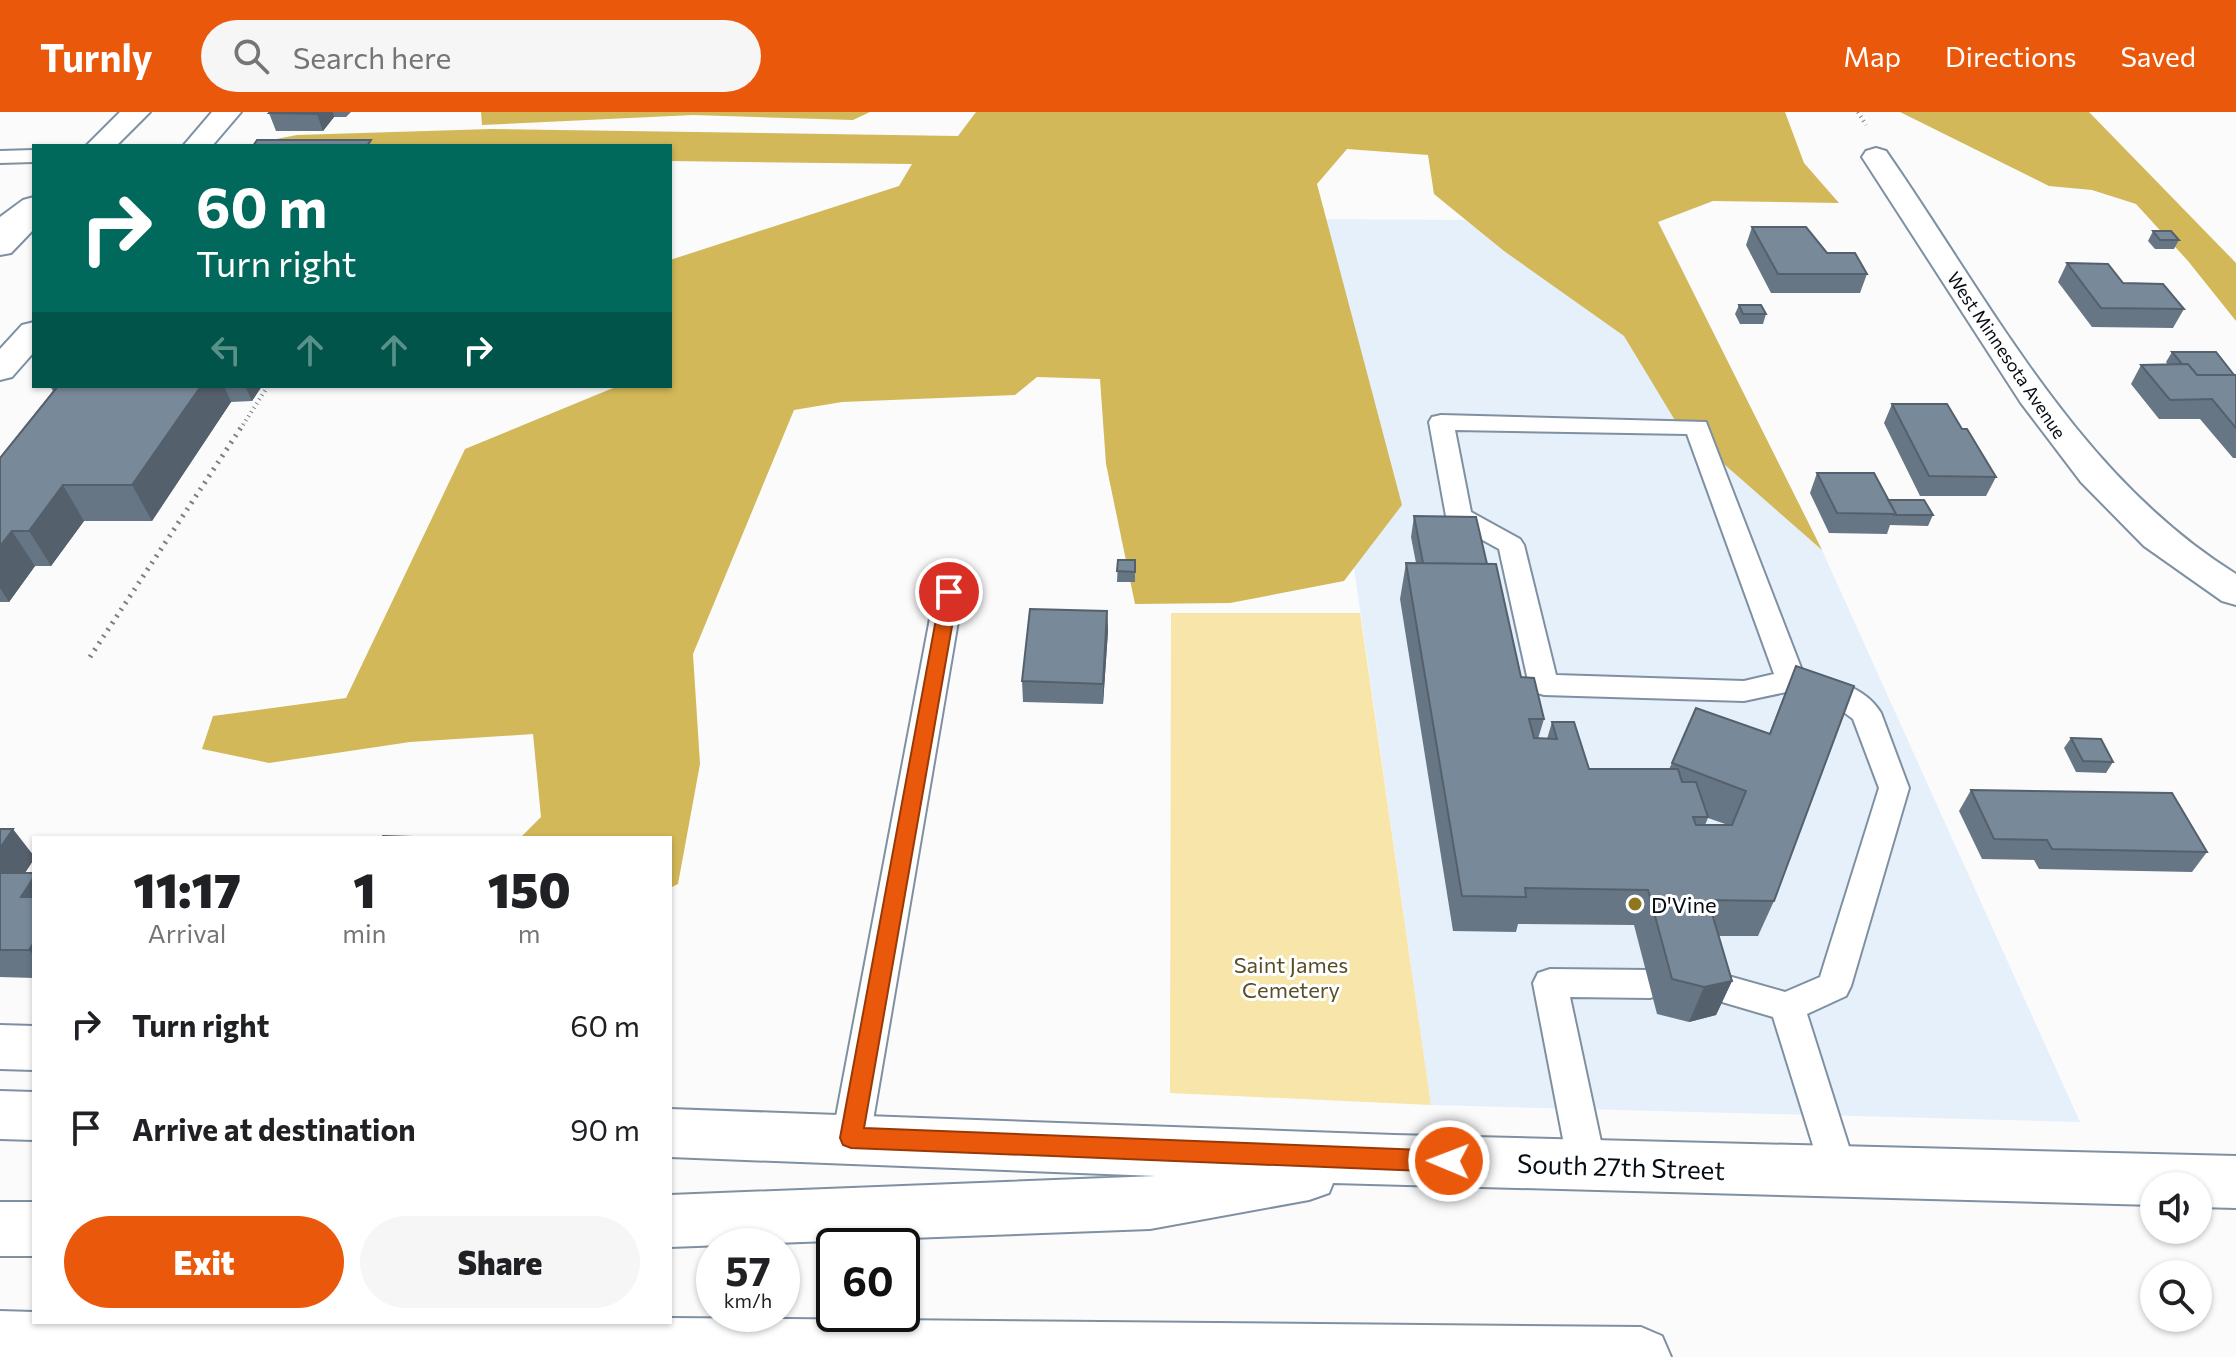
<!DOCTYPE html>
<style>
:root{--surface:#fff;--page:#f6f6f6;--text:#202124;--muted:#757577;--accent:#ea580c}
body{margin:0;font-family:Commissioner,sans-serif;background:var(--page);color:var(--text);height:100vh;display:flex;flex-direction:column;font-size:30px;white-space:nowrap}
*{box-sizing:border-box;margin:0}
p{font-size:26px;color:var(--muted)}
.icon{flex:none;width:44px;height:44px;fill:none;stroke:currentColor;stroke-width:2;stroke-linecap:round;stroke-linejoin:round}
.map{position:relative;flex:1;overflow:hidden}
.details{position:absolute;left:32px;top:724px;width:640px;height:488px;display:flex;flex-direction:column;background:var(--surface);border-radius:0px;box-shadow:0 2px 6px #0004}
.details>*{flex:none}
.top-card{position:absolute;left:32px;top:32px;width:640px;height:244px;border-radius:0px;box-shadow:0 2px 6px #0004;background:#00695c;color:#fff;overflow:hidden}
.controls{position:absolute;left:2140px;top:1060px;display:grid;gap:16px}
.controls a{display:grid;place-items:center;width:72px;height:72px;border-radius:50%;background:var(--surface);box-shadow:0 2px 6px #0004;font-size:40px}
.speed{position:absolute;left:696px;top:1116px;display:flex;gap:16px;font-size:40px;font-weight:700;text-align:center}
.speed>*{display:grid;place-content:center;width:104px;height:104px;border-radius:50%;background:var(--surface);box-shadow:0 2px 6px #0004;line-height:1}
.speed small{font-size:20px;font-weight:400}
.speed .limit{border:4px solid #111;border-radius:12px;background:#fff;color:#111}
.pin{position:absolute;display:grid;place-items:center;width:68px;height:68px;color:#fff;margin:-34px;border:4px solid #fff;border-radius:50%;box-shadow:0 2px 8px #0007}
.me{position:absolute;width:88px;margin:-44px;rotate:271deg;stroke-linejoin:round;filter:drop-shadow(0 0 6px #0008)}
.turn{display:flex;align-items:center;gap:28px;height:168px;padding:0 32px;font-size:36px}
.turn .icon{width:104px;height:104px;stroke-width:2.5}
.turn b{display:block;font-size:56px;line-height:68px}
.lanes{display:flex;align-items:center;height:76px;padding:0 32px;background:#0003;justify-content:center;gap:40px;direction:ltr}
.lanes .off{opacity:.35}
.eta{display:flex;justify-content:space-evenly;align-items:center;height:136px;text-align:center}
.eta b{font-size:48px;font-weight:800;line-height:56px}
.button{display:flex;gap:16px;margin-top:auto;padding:16px 32px}
.button a{flex:1;height:92px;border-radius:48px;background:var(--accent);color:#fff;font-size:32px;font-weight:800;line-height:92px;text-align:center}
.button a+a{background:var(--page);color:var(--text)}
ul{padding:0;list-style:none}
li{display:flex;align-items:center;gap:24px;height:104px;padding:0 32px}
li div{flex:1}
li b{display:block;font-size:30px}
li em{font-style:normal}
header{display:flex;align-items:center;gap:48px;box-sizing:border-box;height:112px;padding:0 40px;background:var(--accent);color:#fff}
header strong{font-size:38px}
nav{display:flex;gap:44px;margin-inline-start:auto;font-size:28px}
.search{width:560px;height:72px;background:var(--page);display:flex;align-items:center;gap:20px;box-sizing:border-box;padding:0 28px;border-radius:44px;color:var(--muted);font-size:30px}
.map>svg:first-child{display:block}
.built{fill:#e6f0fa}
.green{fill:#f7e5a9}
.forest{fill:#d2b859}
.lines{fill:none;stroke-linecap:round;stroke-linejoin:round}
.lane-casing{stroke:#7e90a1;stroke-width:4}
.street-casing{stroke:#7e90a1;stroke-width:4}
.secondary-casing{stroke:#7e90a1;stroke-width:4}
.primary-casing{stroke:#7e90a1;stroke-width:4}
.path-far1{stroke:#7b7e82;stroke-width:4;stroke-dasharray:1 4;stroke-linecap:butt}
.path{stroke:#7b7e82;stroke-width:5;stroke-dasharray:2 6;stroke-linecap:butt}
.lane{fill:#fff;fill-rule:evenodd}
.street{fill:#fff;fill-rule:evenodd}
.secondary{fill:#fff;fill-rule:evenodd}
.primary{fill:#fff;fill-rule:evenodd}
.wall{fill:#677684;fill-rule:evenodd}
.shaded-wall{fill:#54606c}
.building{fill:#78899a;stroke:#54606c;stroke-width:2}
.route{fill:#ea580c;stroke:#983908;stroke-width:2}
.poi-dot{fill:#8e771c;stroke:#fff;stroke-width:3}
.labels{text-anchor:middle;dominant-baseline:central;stroke-width:6;stroke-linejoin:round;paint-order:stroke}
.far-street-label{font-size:18px;fill:#070d14;stroke:#fff}
.poi-label{font-size:22px;fill:#070d14;stroke:#fff;text-anchor:start}
.park-label{font-size:22px;fill:#594e26;stroke:#fff}
.near-street-label{font-size:26px;fill:#070d14;stroke:#fff}
</style>
<header>
<strong>Turnly</strong>
<div class="search"><svg class="icon" aria-label="search" viewBox="0 0 24 24"><circle cx="10" cy="10" r="6"/><path d="M15 15l6 6"/></svg>Search here</div>
<nav><a>Map</a><a>Directions</a><a>Saved</a></nav>
</header>
<div class="map">
<svg width="2236" height="1245" viewBox="0 0 2236 1245">
<rect width="100%" height="100%" fill="#fbfbfb"/>
<!-- built -->
<path class="built" d="M1304 107 1658 109 1822 438 2080 1010 1431 993Z"/>
<!-- green -->
<path class="green" d="M1171 501H1360L1431 993 1170 981Z"/>
<!-- forest -->
<path class="forest" d="M481 0H870L853 8 693 3 482 13Z
M976 0H1785L1804 51 1839 91 1713 89 1658 110 1822 438 1676 310 1624 224 1504 139 1434 82 1428 43 1347 37 1317 72 1402 393 1344 469 1230 491 1135 492 1106 352 1100 267 1037 265 1015 283 842 290 794 298 693 542 700 652 678 772 670 776V726H520L541 705 533 622 410 630 269 651 202 637 213 604 346 586 465 337 618 274H670V148L899 74 912 52 670 49V34H263L271 28 297 23 491 17 958 24Z
M1900 0H2089L2236 151V209L2188 149 2136 92 2092 78 2049 74Z"/>
<g class="lines">
<defs>
<path id="lane" d="M34 38V50L0 51V39Z
M1441 303 1706 310 1803 561C1831 567 1865 574 1881 601L1909 676 1851 874 1846 884 1807 902 1857 1060 1851 1072 1838 1077 1825 1072 1773 905 1695 882 1690 872 1695 862 1707 858 1785 880 1820 865 1879 676 1853 607 1825 586 1791 579 1744 589 1544 583 1534 580 1529 573 1499 437 1450 410 1446 404 1429 310 1432 305ZM1455 318 1687 322 1774 562 1744 569 1556 563 1524 433 1520 427 1471 400Z
M949 471 959 474 963 480 870 1026 864 1038 851 1043 838 1038 832 1026 935 480 939 474Z
M1550 857 1650 858 1662 862 1667 872 1662 882 1650 886 1570 885 1606 1053 1600 1065 1587 1070 1574 1065 1568 1053 1533 871 1538 861Z"/>
<path id="street" d="M1876 36 1886 39C1990 189 2077 363 2236 462V493L2222 489 2144 434 2081 370 2021 291 1862 45 1866 39Z"/>
<path id="secondary" d="M120 0H150L116 34H86Z
M212 0H241L212 34H183Z
M34 91V117L11 141 0 143V117L23 94Z
M34 210V240L12 265 0 268V237L22 213Z"/>
<path id="primary" d="M34 85V109L11 126 0 129V105L23 88Z
M0 913 34 914V958L0 957Z
M0 979 34 980V1028L0 1027Z
M670 997 1394 1023 2236 1044V1096L2198 1095V1074H2154V1093L1333 1071 1329 1081 1309 1088 1150 1117 670 1135V1083L1156 1064 670 1045Z
M0 1090H34V1144H0Z
M0 1199 34 1200V1210H670V1206L1641 1215 1662 1224 1671 1245H0Z"/>
</defs>
<!-- lane casing -->
<use href="#lane" class="lane-casing"/>
<!-- street casing -->
<use href="#street" class="street-casing"/>
<!-- secondary casing -->
<use href="#secondary" class="secondary-casing"/>
<!-- primary casing -->
<use href="#primary" class="primary-casing"/>
<!-- path-far1 -->
<path class="path-far1" d="M1858 0 1866 13
M243 313 268 274"/>
<!-- path -->
<path class="path" d="M90 545 244 311"/>
<!-- lane -->
<use href="#lane" class="lane"/>
<!-- street -->
<use href="#street" class="street"/>
<!-- secondary -->
<use href="#secondary" class="secondary"/>
<!-- primary -->
<use href="#primary" class="primary"/>
</g>
<!-- wall -->
<path class="wall" d="M270 0H351L346 5H334L323 19H276L269 1Z
M1752 115 1827 141 1867 162 1860 181H1771L1746 133Z
M2153 119 2179 128 2174 137H2155L2148 129Z
M2067 151 2123 171 2184 197 2173 216 2092 215 2058 170Z
M1739 193 1766 202 1763 212H1740L1735 202Z
M2172 240 2236 263V346H2233L2200 307H2159L2131 272 2141 253H2168L2166 250Z
M50 274H262L252 289 231 290 152 409H84L51 454H35L9 490H0V346L53 279Z
M1892 292 1962 317 1996 365 1986 384H1920L1884 311Z
M1817 361 1888 388 1933 403 1928 414 1890 413 1887 422 1829 421 1810 381Z
M1414 404 1487 452 1521 565 1544 607 1538 627H1547L1552 610 1589 657H1669L1672 651 1769 622 1796 554 1774 789 1758 824H1719L1732 869 1716 903 1689 910 1657 902 1634 813 1518 812 1516 820 1453 819 1400 487 1406 451H1416L1411 425ZM1708 706 1728 713H1705Z
M1118 448H1135V470H1117Z
M1107 499 1108 519 1103 592 1023 590 1022 569Z
M2071 626 2113 650 2106 661 2076 660 2064 636Z
M1971 678 2207 740 2192 760 2039 757 2034 748 1982 747 1959 699Z
M0 717 34 744V747L25 761H34V866L0 865Z"/>
<!-- shaded-wall -->
<path class="shaded-wall" d="M318 0H333L334 5 323 19 317 2Z
M201 274H224L231 290 152 409 132 373Z
M245 274H262L252 289Z
M63 373 84 409 51 454 29 419Z
M12 419 35 454 9 490 0 476V434Z
M1107 499 1108 519 1103 592V572Z
M13 717 34 744V747L0 799V736Z
M34 765V801L21 785Z
M34 830V844L29 838Z
M1732 869 1716 903 1689 910 1704 875Z"/>
<!-- building -->
<path class="building" d="M270 0H318L317 2 269 1Z
M257 28H371L367 34H253Z
M1752 115H1806L1827 141H1855L1867 162H1778Z
M2153 119H2171L2179 128H2160Z
M2067 151 2108 152 2123 171 2163 172 2184 197 2101 196Z
M1739 193H1761L1766 202H1743Z
M2172 240H2216L2234 263H2197L2188 252H2182Z
M2188 252 2197 263H2236V316L2212 287 2170 288 2141 253Z
M58 274H201L132 373H63L29 419H12L0 434V346Z
M1892 292H1947L1962 317H1967L1996 365 1929 364Z
M1817 361H1874L1896 402 1837 401Z
M1888 388H1924L1933 403H1895L1896 402Z
M1414 404 1476 405 1487 452 1423 451Z
M1118 448H1135V460L1117 459Z
M1406 451 1496 452 1521 565 1534 566 1544 607H1529L1534 626 1557 627 1552 610H1574L1589 657H1678L1682 670H1696L1708 705H1693L1696 713H1732L1746 679 1672 651 1696 596 1770 622 1796 554 1854 574 1774 789 1708 788 1732 869 1704 875 1672 867 1648 778 1525 776 1526 785 1462 784Z
M1030 497 1107 499 1103 572 1022 569Z
M2071 626 2101 627 2113 650 2083 649Z
M1971 678 2172 681 2207 740 2052 737 2047 728 1994 727Z
M0 717H13L0 736Z
M383 724 444 726H382Z
M0 761H34V765L21 785H34V830L29 838H0Z"/>
<!-- route -->
<path class="route" d="M949 475 958 480 864 1016 1449 1039 1457 1042 1461 1049 1457 1057 1449 1060 851 1036 843 1033 840 1026 941 480Z"/>
<!-- markers -->
<circle class="poi-dot" cx="1635" cy="792" r="8"/>
<g class="labels">
<!-- far-street labels -->
<g class="far-street-label">
<text transform="translate(2007 243) rotate(56)">West Minnesota Avenue</text>
</g>
<!-- poi labels -->
<g class="poi-label">
<text x="1651" y="792">D'Vine</text>
</g>
<!-- park labels -->
<g class="park-label">
<text x="1291" y="852">Saint James<tspan x="1291" dy="25">Cemetery</tspan></text>
</g>
<!-- near-street labels -->
<g class="near-street-label">
<text transform="translate(1621 1054) rotate(2)">South 27th Street</text>
</g>
</g>
</svg>
<div class="controls">
<a><svg class="icon" aria-label="sound" viewBox="0 0 24 24"><path d="M4 9h4l5-4v14l-5-4H4zM17 9q2 3 0 6"/></svg></a>
<a><svg class="icon" aria-label="search" viewBox="0 0 24 24"><circle cx="10" cy="10" r="6"/><path d="M15 15l6 6"/></svg></a>
</div>
<div class="speed"><div>57<small>km/h</small></div><div class="limit">60</div></div>
<div class="pin" style="left:949px;top:480px;background:#d93025"><svg class="icon" aria-label="arrive" viewBox="0 0 24 24"><path d="M6 21V4h12l-3 4 3 4H6"/></svg></div>
<svg class="me" style="left:1449px;top:1049px" viewBox="-20 -20 40 40"><circle r="17" fill="#ea580c" stroke="#fff" stroke-width="3"/><path d="M0-11L8 9 0 5-8 9z" fill="#fff"/></svg>
<div class="top-card">
<div class="turn"><svg class="icon" aria-label="right" viewBox="0 0 24 24"><path d="M7 20v-9h11M14 6l5 5-5 5"/></svg><div><b>60 m</b>Turn right</div></div>
<div class="lanes"><svg class="icon off" aria-label="left" viewBox="0 0 24 24"><path d="M17 20v-9H6M10 6l-5 5 5 5"/></svg><svg class="icon off" aria-label="ahead" viewBox="0 0 24 24"><path d="M12 20V5M6 11l6-6 6 6"/></svg><svg class="icon off" aria-label="ahead" viewBox="0 0 24 24"><path d="M12 20V5M6 11l6-6 6 6"/></svg><svg class="icon" aria-label="right" viewBox="0 0 24 24"><path d="M7 20v-9h11M14 6l5 5-5 5"/></svg></div>
</div>
<section class="details">
<div class="eta">
<div><b>11:17</b><p>Arrival</p></div>
<div><b>1</b><p>min</p></div>
<div><b>150</b><p>m</p></div>
</div>
<ul>
<li><svg class="icon" aria-label="right" viewBox="0 0 24 24"><path d="M7 20v-9h11M14 6l5 5-5 5"/></svg><div><b>Turn right</b></div><em>60 m</em></li>
<li><svg class="icon" aria-label="arrive" viewBox="0 0 24 24"><path d="M6 21V4h12l-3 4 3 4H6"/></svg><div><b>Arrive at destination</b></div><em>90 m</em></li>
</ul>
<div class="button"><a>Exit</a><a>Share</a></div>
</section>
</div>
